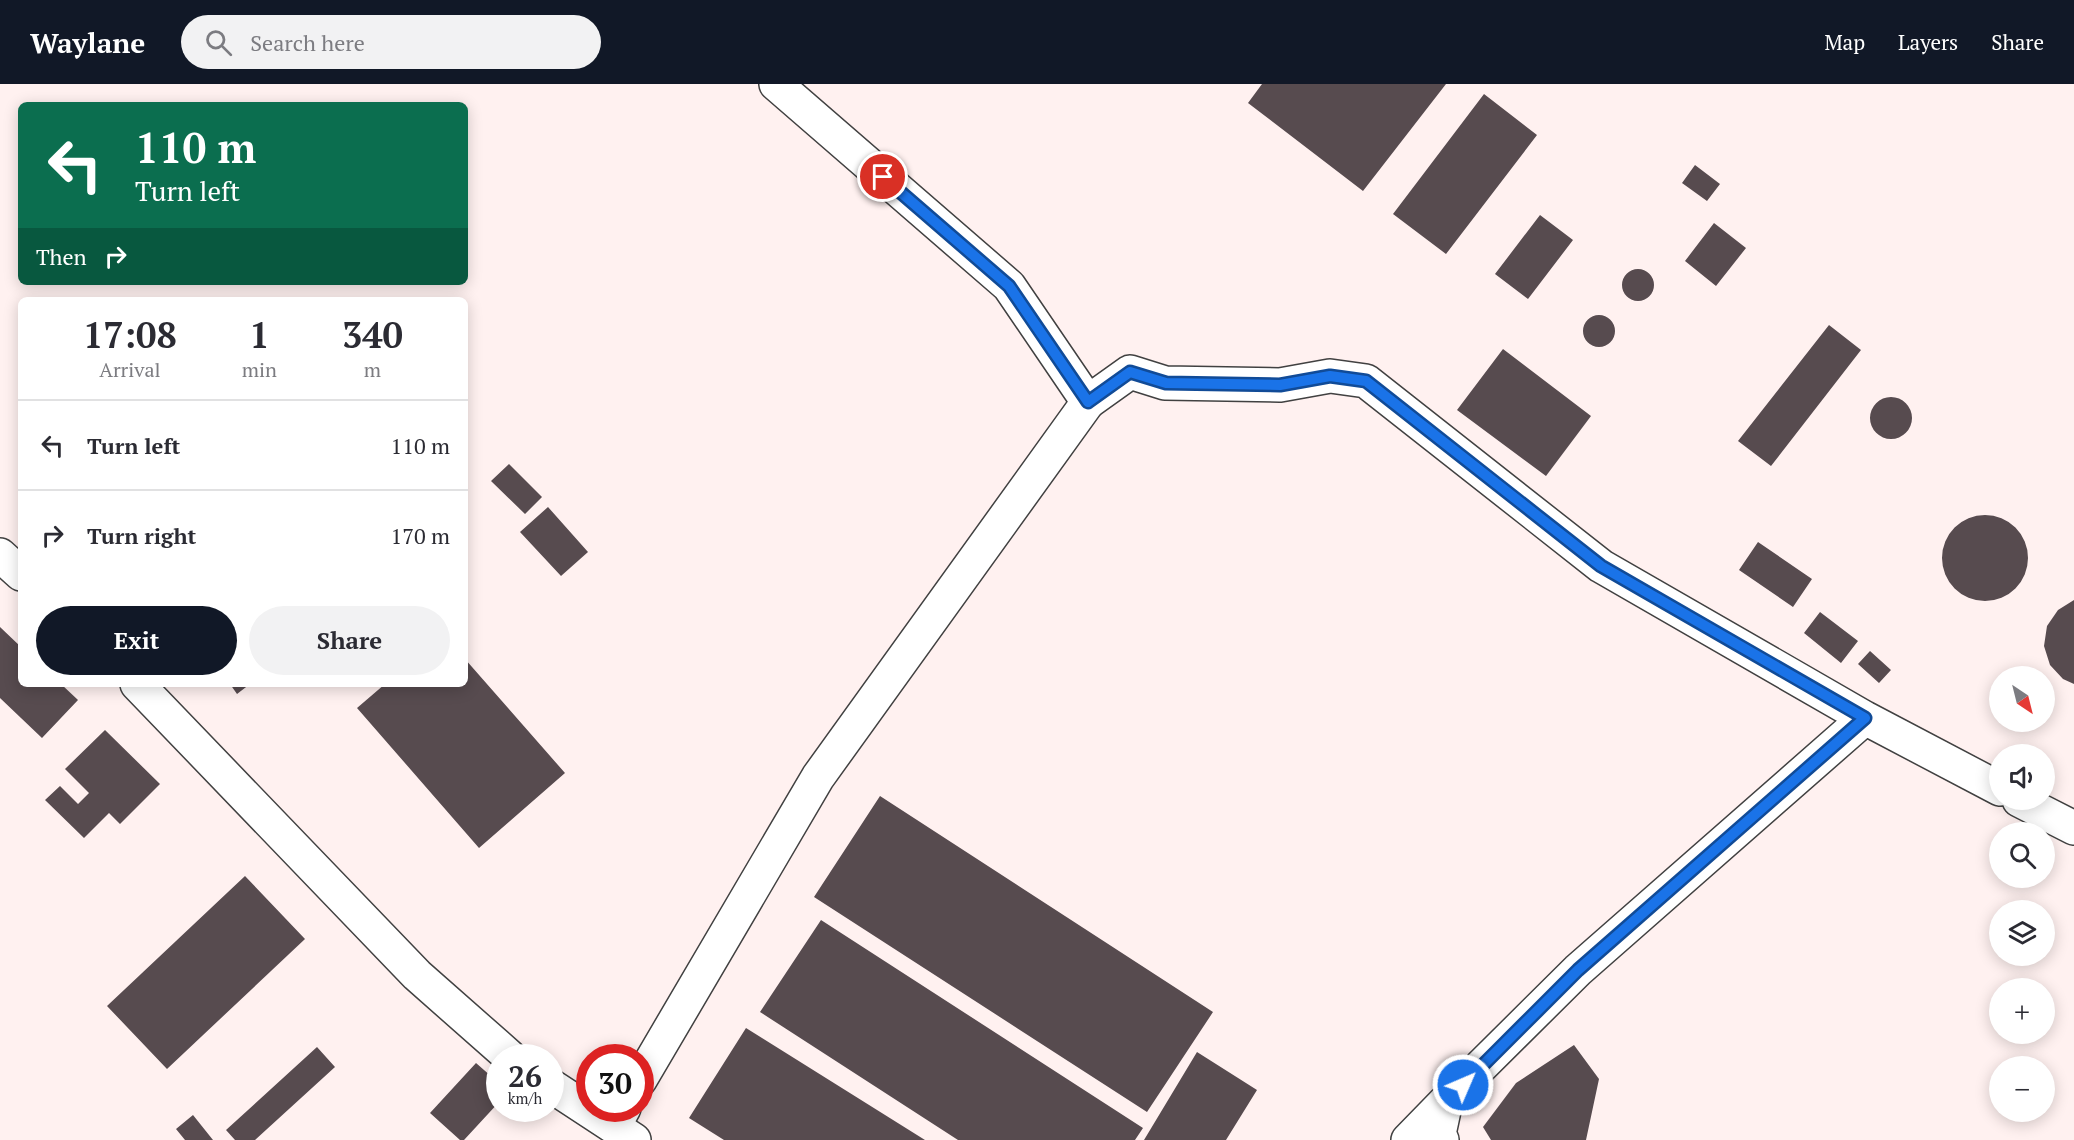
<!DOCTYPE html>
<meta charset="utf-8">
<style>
:root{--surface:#fff;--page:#f2f2f3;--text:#2b2b33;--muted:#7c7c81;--line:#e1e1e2;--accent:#111827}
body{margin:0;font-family:"PT Serif",serif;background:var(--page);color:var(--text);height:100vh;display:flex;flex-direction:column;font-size:22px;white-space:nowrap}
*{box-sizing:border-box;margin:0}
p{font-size:20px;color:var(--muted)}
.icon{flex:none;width:33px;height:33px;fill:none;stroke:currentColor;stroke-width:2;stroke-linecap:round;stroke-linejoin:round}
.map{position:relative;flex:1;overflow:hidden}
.panel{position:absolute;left:18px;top:213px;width:450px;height:390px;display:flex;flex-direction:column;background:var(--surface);border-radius:9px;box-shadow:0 3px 15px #0003}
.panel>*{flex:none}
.hud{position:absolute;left:18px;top:18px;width:450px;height:183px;border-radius:9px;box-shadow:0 3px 15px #0003;background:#0b6e4f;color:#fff;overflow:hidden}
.needle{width:39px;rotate:145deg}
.controls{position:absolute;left:1989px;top:582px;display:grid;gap:12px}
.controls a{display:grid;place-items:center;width:66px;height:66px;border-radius:50%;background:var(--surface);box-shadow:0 3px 15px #0003;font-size:30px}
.speed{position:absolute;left:486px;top:960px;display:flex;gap:12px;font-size:30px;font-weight:700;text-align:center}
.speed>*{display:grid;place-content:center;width:78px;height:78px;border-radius:50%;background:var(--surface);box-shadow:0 3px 15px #0003;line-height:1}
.speed small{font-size:15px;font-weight:400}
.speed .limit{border:9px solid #d22;background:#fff;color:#111}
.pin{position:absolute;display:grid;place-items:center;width:51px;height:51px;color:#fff;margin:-26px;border:3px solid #fff;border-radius:50%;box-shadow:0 2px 6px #0007}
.me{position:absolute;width:66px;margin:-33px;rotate:45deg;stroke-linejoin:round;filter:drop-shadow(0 0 4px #0008)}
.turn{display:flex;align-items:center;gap:21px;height:126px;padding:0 18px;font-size:27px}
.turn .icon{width:78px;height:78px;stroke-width:2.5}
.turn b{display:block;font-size:42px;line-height:51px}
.then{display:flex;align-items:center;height:57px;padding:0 18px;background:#0003;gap:12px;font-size:22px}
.eta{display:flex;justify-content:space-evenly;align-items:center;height:102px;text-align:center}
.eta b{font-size:36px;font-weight:600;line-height:42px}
.button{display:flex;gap:12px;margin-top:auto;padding:12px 18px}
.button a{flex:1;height:69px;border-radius:36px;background:var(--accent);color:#fff;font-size:24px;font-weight:600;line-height:69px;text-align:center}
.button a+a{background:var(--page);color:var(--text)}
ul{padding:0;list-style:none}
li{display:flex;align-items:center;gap:18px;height:90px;padding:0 18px;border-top:2px solid var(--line)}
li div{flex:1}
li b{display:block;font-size:22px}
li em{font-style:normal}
header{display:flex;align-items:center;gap:36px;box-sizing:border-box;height:84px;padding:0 30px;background:var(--accent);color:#fff}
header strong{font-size:28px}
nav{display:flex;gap:33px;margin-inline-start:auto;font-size:21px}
.search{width:420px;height:54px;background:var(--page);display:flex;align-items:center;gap:15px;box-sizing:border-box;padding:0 21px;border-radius:33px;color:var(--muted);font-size:22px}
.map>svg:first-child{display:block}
.building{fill:#574b4f}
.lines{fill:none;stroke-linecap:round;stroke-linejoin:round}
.minor-casing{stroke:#414141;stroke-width:36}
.tertiary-casing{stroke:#414141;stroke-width:36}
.minor{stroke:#fff;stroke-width:33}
.tertiary{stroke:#fff;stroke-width:33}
.route-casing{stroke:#114b97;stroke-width:15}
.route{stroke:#1a73e8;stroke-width:10}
</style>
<header>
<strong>Waylane</strong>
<div class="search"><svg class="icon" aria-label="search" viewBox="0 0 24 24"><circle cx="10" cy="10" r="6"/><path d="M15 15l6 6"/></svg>Search here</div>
<nav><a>Map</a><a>Layers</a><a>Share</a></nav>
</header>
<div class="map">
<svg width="2074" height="1056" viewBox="0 0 2074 1056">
<rect width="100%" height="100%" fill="#fff1f0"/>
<!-- building -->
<path class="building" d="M1262 0H1446L1363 107 1248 19Z
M1484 10 1537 51 1446 170 1393 130Z
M1695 81 1720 100 1707 117 1682 99Z
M1540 131 1573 156 1528 215 1495 190Z
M1714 139 1746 164 1716 202 1685 177Z
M1622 201a16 16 0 1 1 32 0a16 16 0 1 1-32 0Z
M1583 247a16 16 0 1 1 32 0a16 16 0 1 1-32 0Z
M1829 241 1861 266 1771 382 1738 357Z
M1503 265 1591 332 1546 392 1457 326Z
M1870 334a21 21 0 1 1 42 0a21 21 0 1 1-42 0Z
M509 380 542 413 525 430 491 397Z
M548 423 588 468 561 492 520 448Z
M1942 474a43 43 0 1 1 86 0a43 43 0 1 1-86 0Z
M1758 458 1812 495 1793 523 1739 486Z
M2074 516V600L2063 595 2050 581 2044 562 2047 542 2058 526Z
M1820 528 1858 557 1841 579 1804 549Z
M0 543 21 563V600H61L78 616 42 654 0 614Z
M1870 567 1891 586 1879 599 1858 580Z
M465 575 565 689 479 764 357 624 385 600H465Z
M230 600H250L237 610Z
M105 646 160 700 120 740 109 729 84 754 45 716 60 702 78 720 89 709 65 685Z
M880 712 1213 928 1147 1028 814 813Z
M245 792 305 855 167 985 107 922Z
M821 836 1143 1044 1135 1056H958L760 928Z
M746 944 925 1056H724L689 1034Z
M1574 961 1599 995 1586 1056H1491L1483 1043 1516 999Z
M317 963 335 983 255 1056H235L226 1046Z
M1197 968 1257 1006 1226 1056H1144Z
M476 979 500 1000V1017L464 1056H460L430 1029Z
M193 1031 213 1056H185L176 1045Z"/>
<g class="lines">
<defs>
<path id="minor" d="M776 0 1009 202 1088 318 1130 288 1165 299 1280 301 1330 292 1366 297 1601 482 1865 634 2000 705
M0 471 21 490
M137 600 417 891 511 974
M2019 716 2074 744
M550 1001 634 1056
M1408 1056 1446 1017
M1442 1056 1439 1050 1446 1017 1578 886 1865 634"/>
<path id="tertiary" d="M640 996 818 693 1088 318
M614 1042 624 1024"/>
</defs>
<!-- minor casing -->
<use href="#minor" class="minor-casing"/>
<!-- tertiary casing -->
<use href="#tertiary" class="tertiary-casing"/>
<!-- minor -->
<use href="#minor" class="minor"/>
<!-- tertiary -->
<use href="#tertiary" class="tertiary"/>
</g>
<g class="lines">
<defs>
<path id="route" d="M883 93 1009 202 1088 318 1130 288 1166 299 1280 301 1330 292 1366 297 1601 482 1865 634 1578 886 1463 1001"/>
</defs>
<!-- route casing -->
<use href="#route" class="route-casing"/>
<!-- route -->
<use href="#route" class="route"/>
</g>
</svg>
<div class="controls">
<a><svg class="needle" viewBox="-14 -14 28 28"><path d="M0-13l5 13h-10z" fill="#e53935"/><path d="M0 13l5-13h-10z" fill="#7c7c81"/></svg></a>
<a><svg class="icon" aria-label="sound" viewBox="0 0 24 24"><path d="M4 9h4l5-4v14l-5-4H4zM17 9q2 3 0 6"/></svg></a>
<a><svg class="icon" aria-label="search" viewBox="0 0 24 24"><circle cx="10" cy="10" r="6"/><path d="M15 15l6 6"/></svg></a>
<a><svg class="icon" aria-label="layers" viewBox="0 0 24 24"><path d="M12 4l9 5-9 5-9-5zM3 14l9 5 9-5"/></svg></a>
<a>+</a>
<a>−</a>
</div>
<div class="speed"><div>26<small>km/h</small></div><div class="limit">30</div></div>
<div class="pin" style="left:883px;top:93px;background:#d93025"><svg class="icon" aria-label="arrive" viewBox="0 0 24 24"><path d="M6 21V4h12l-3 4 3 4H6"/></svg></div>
<svg class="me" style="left:1463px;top:1001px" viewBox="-20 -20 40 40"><circle r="17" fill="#1a73e8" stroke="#fff" stroke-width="3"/><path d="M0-11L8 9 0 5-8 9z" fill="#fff"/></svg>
<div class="hud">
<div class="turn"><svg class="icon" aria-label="left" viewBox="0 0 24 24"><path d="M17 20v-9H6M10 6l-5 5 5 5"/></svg><div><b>110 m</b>Turn left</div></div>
<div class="then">Then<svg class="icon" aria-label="right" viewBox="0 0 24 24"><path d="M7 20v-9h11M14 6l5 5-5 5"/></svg></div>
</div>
<section class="panel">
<div class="eta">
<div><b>17:08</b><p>Arrival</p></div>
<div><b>1</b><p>min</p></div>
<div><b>340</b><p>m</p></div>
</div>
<ul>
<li><svg class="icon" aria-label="left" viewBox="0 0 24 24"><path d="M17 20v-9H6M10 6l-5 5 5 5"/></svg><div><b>Turn left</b></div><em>110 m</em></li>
<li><svg class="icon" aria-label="right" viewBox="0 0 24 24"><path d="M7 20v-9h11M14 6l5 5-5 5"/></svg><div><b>Turn right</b></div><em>170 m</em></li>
</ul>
<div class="button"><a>Exit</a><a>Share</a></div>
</section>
</div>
